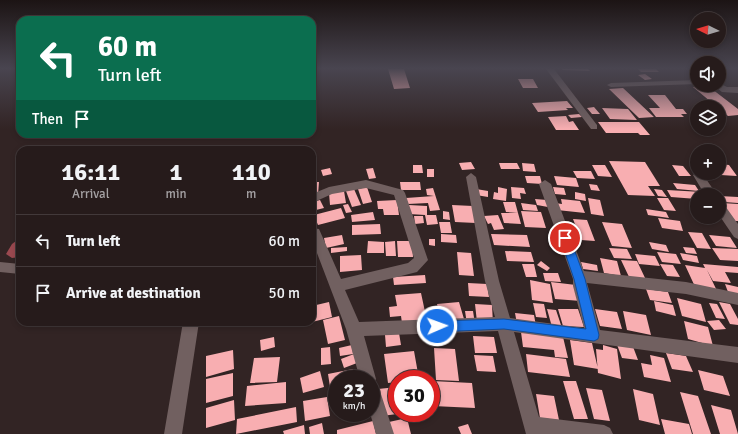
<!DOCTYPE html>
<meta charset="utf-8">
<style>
:root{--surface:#261b1b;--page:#322828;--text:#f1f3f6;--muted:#a4a1a3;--line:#42393a}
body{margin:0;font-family:Signika,sans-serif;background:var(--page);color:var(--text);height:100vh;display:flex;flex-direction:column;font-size:15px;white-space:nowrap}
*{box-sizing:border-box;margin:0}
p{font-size:13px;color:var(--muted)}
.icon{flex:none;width:22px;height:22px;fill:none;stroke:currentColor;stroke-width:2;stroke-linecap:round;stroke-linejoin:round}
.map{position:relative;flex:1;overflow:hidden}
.details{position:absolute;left:16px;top:146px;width:300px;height:180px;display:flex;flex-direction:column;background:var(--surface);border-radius:12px;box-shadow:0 2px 6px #0003,0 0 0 1px var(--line)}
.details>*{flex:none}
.hud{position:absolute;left:16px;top:16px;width:300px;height:122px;border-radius:12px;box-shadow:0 2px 6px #0003,0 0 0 1px var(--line);background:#0b6e4f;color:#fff;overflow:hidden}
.needle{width:26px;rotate:275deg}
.tools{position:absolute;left:690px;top:12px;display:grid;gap:8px}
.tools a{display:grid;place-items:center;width:36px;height:36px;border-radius:50%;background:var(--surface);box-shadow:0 2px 6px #0003,0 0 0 1px var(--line);font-size:20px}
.speed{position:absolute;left:328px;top:370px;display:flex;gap:8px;font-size:20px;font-weight:700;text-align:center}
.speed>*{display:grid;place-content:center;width:52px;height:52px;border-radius:50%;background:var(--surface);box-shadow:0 2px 6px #0003,0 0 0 1px var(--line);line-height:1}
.speed small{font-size:10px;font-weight:400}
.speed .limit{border:6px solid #d22;background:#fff;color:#111}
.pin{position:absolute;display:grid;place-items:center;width:34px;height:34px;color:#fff;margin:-17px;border:2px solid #fff;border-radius:50%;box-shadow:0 1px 4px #0007}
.me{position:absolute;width:44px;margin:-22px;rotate:88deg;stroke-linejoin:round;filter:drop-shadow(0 0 3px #0008)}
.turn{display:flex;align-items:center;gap:14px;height:84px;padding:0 16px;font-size:18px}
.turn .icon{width:52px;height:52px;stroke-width:2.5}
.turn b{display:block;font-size:28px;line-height:34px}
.then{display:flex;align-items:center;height:38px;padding:0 16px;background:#0003;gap:8px;font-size:15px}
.eta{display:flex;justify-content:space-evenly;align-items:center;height:68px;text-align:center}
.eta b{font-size:24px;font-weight:700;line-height:28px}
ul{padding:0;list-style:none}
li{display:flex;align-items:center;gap:12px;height:52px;padding:0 16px;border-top:1px solid var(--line)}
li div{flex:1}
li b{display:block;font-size:15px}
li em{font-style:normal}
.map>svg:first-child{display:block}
.water{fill:#9b4950}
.building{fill:#f8aeb1}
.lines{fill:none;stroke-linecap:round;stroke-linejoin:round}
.minor{fill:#716060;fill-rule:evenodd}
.route{fill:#1a73e8;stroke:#114b97}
</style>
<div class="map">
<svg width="738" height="434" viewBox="0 0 738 434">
<rect width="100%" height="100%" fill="#322424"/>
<!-- water -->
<path class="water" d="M20 238V257L12 258 6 254 12 244Z"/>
<!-- building -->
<path class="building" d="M388 69H404L410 88 394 89Z
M562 69H588L590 71 563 70Z
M638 69H656L659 72H641Z
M645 74 652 79 645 80 638 75Z
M518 79H533L538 88H523Z
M708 86 738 109V115L728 116 693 87Z
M623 88 654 117 639 118 609 89Z
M648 95H665L676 109H683L687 114H681L684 117H656L649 108H660Z
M567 101 573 108H566L568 110 538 112 532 103Z
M594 107 600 114H592L587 108Z
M602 108 628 109 637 120 610 119Z
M579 114 582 117 571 118 568 115Z
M566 116 569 122 573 121 579 130H556L548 117Z
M598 122H639L650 135H640L638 133H606Z
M609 161 645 162 660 186H648L655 196 628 195Z
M471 162 475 169 462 170 459 163Z
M499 163H517L520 169H501Z
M522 163 534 164 536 172 523 171Z
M719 164 729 165 737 176 705 174 719 173Z
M413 165H422L423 173H413Z
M592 165H605L612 177 598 176Z
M672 165 683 166 691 176H679Z
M330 168 332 174 323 176 321 170Z
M373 168 376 178 369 179 366 169Z
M427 169H434V177H427Z
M573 171H591L595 179 577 178Z
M525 176H540L542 184 527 183Z
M554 176 576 178 579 187 557 185Z
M312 182H319L318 195H312Z
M400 182H420L421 190H401Z
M673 183 695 185 699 191 677 189Z
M589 184 597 185 600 191 591 190Z
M367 187 372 202 363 204 358 189Z
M498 187 507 189 506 201 493 199 494 192 498 193Z
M511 187 524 188 526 194 520 193 521 199 512 198Z
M553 187 564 188 566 195 555 194Z
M433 188 440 210 430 211 428 203 408 204 406 198 434 196 427 195 426 189Z
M354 189 361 205 352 207 346 191Z
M476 189 488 191V197L476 195Z
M654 189 662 190 667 197 658 196Z
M667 190 702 192 704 195H697V199L671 197Z
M344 191 346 203 330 205 329 193Z
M575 192 585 194 586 201 575 199Z
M719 196 738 197V203L724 202Z
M588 198 600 200 604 216 591 214Z
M657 198H668L676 211 664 210Z
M535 199 547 200 548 207 537 205Z
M561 199 580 201 585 213 557 210 555 203 562 204Z
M320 200 324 208 316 210 313 202Z
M397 200 399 215H384L383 209H378L377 201Z
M503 202H515L518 213 506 212Z
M521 203 536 205 538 211 523 210Z
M722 203 738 204V221H735Z
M348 204 352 212 346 213 343 205Z
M409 205 427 206V215H436L438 224 427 225 425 215 409 214Z
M452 205 473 206 476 223 455 222Z
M341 208 345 218 318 225 314 215Z
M646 209 666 212 669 218 648 215Z
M443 211 449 212 450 220 443 219Z
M521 211 541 212 546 228 525 227Z
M373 212 375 220 352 222 351 215Z
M501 213H518L521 224 504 223Z
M498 215 504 229 494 230 491 223 488 224 484 216Z
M414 216H423L424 223 415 224Z
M658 218 680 221 683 231 662 228Z
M573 219 587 220 595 241 581 240Z
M439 222H450L452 233H441Z
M602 222 622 224 632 248 612 246Z
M380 224 381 234 352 235V225Z
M688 232 702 233 711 249 697 248Z
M441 234 456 235 457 243 441 242Z
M491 234 527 235 530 247 494 245Z
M342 235 344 244 326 248 324 238Z
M709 235 730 237 737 248 716 246Z
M429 239H435V246L429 245Z
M368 241 384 242V253H367Z
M395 241 396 256H386L385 242Z
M397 241H412L413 257H398Z
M649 242 666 245 669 252 652 249Z
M347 247V251L331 253V248Z
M683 247 694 248 697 254 686 253Z
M609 248 627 249 632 259 614 258Z
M712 248 738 249V261L720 260Z
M505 251 531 252 534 262 507 261Z
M457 252 471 253 474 276 459 275Z
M657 252 676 254 681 264 662 262Z
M680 253 697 256 699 263 683 260Z
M635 254 655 256 660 266 639 264Z
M361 255 362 270 340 272V256Z
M600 258 617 261 621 276 604 273Z
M621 260 637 261 646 280 630 279Z
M541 261 550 268 547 271 537 265Z
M581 262 597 265 598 271 583 269Z
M522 264H534L537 277H526Z
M660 264 673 265 680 277 667 276Z
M703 264 738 267V273L725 272 731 283 713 281 707 270 718 293 697 291 685 265 705 268Z
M543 273H558L561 282 545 281Z
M425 275 426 283 394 285 393 277Z
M530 280 550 284 553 303 532 300Z
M551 282 576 285 581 301 555 299Z
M468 283 487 284 489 297 469 296Z
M725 284 738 287V294L728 292Z
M646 289 668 292 672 303 650 300Z
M421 293 427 321 402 323 401 316 390 317 389 307 397 306 395 295Z
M677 298 701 304 706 322 682 316Z
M654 301 673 305 676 316 656 311Z
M329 302 332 317 312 322V306Z
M459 302 464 319 441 321 437 304Z
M719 302 730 304 738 319V325L730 324Z
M533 303 544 304 547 318 536 317Z
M709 303 717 304 725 319 716 318Z
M475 304 492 305 493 324 477 322Z
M547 309 556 310 562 328 552 327Z
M558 309H578L584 327 563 326Z
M595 309 617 312 622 329 600 326Z
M465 311H473L475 324H467Z
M623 311 646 315 651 335 627 330Z
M515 313 534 315 536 326 517 324Z
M339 316 345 340 328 344 323 320Z
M719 320 726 329 714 330 707 321Z
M684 321 708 327 713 346 688 339Z
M521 332 563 337 568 358 555 357 554 350 523 347Z
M399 333 401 345 386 347 385 335Z
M473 336 494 337 497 353H475Z
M274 337 275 347 261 351 260 340Z
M570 340 592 343 598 369 574 365Z
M616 342 632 344 638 360 622 358Z
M352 345 353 354 340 356 339 348Z
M603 345 617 349 621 379 598 373 596 349 603 350Z
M330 347 331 364 321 365V348Z
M434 348 455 349 459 381 436 380Z
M233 350 234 369 206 377V356Z
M414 351 419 379H397V382L388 383 384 354Z
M666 353 686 356 693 372 672 369Z
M354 354 357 363 344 368 341 359Z
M526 354 566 359 570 377 528 372Z
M474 355 493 356 496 372 477 371Z
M650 355 664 358 671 382 644 377 641 363 652 365Z
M280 357 277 382 250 383 254 358Z
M353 369 354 379H337V386L330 387 328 374Z
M698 370 723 376 730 396 704 390Z
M320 371 324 387 303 393 300 378Z
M233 373V396L206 403V379Z
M432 381 472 383 475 408 433 406Z
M563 381H576L588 419H574Z
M286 382V403L245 406 247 386Z
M397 387V414L382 416 378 389Z
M586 388 602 390 610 421 594 419Z
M633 389 653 394 660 425 639 420Z
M680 392 698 396 711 434H693Z
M536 394 554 396 559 420 540 418Z
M327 397 330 416 305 421 303 401Z
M234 400 235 420 206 428V408Z
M711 405 731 410 738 434H720Z
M296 407 297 422 236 434 237 419Z
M407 418 411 434H392L389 422Z
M661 419 689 424 692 434H665Z
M373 421 376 434H337V430Z
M322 423 324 434H310L309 427Z
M468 424 472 434H461L458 427Z
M304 425 305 434H284L283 431Z"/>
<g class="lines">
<!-- minor -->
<path class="minor" d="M546 69H554L597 125V129H591Z
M688 69H697V74Z
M697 80V84L611 87 607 85 611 83Z
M719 83 727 87H738V93L722 92 713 85H719Z
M697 172 702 173 717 195H705L693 175Z
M471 173 476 177 499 281 510 318 584 328 573 286V279L539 184 545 180 551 184 584 271 686 282 738 293V305L686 294 587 283 600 330 738 347V363L514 332 539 417 604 425 610 428 613 434H526L498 331 364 336 376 379 375 381 379 388 394 434H376L370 413 371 379H360L346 329 312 240V228L319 229 341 279 408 263 414 258 394 195 366 188 332 194 312 203V194L329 187 366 180 403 190 405 193 428 260 417 272 345 290 359 322 495 317 485 281 466 177Z
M719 202 723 203 738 224V239L734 237 719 215Z
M0 262 20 264V274L0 272Z
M183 322H199L182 434H164Z"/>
</g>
<!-- sky -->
<linearGradient id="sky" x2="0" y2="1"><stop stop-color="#1c1414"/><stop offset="0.53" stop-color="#494550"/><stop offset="1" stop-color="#494550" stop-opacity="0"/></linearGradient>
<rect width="738" height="129" fill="url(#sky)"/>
<!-- route -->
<path class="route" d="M565 235 570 238 585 279 599 335 598 339 594 341 504 329 437 332 433 330 431 326 433 323 437 321 504 319 586 329 574 279 560 238Z"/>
</svg>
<div class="tools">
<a><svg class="needle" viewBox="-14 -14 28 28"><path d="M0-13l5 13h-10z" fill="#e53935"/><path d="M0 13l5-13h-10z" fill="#a4a1a3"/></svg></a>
<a><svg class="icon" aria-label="sound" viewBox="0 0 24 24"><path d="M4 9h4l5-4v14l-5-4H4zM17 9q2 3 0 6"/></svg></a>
<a><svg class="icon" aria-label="layers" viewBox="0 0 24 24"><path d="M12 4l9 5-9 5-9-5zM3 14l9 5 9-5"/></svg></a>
<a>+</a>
<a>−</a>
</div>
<div class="speed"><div>23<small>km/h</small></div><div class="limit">30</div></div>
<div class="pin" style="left:565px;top:238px;background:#d93025"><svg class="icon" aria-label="arrive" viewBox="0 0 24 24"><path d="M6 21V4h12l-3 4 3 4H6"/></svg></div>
<svg class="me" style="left:437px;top:326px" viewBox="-20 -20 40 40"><circle r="17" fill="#1a73e8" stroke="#fff" stroke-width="3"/><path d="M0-11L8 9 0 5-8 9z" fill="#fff"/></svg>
<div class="hud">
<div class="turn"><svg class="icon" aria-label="left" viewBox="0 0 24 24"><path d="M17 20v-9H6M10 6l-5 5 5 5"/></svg><div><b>60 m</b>Turn left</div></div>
<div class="then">Then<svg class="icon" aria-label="arrive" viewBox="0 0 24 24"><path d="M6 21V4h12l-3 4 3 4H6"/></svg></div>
</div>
<section class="details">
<div class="eta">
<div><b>16:11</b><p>Arrival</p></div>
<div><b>1</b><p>min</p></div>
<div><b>110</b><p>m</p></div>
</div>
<ul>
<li><svg class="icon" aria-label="left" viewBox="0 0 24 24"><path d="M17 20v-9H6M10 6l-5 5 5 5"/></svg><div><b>Turn left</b></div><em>60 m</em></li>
<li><svg class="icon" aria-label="arrive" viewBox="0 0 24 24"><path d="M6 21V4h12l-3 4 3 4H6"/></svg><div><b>Arrive at destination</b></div><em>50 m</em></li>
</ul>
</section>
</div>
